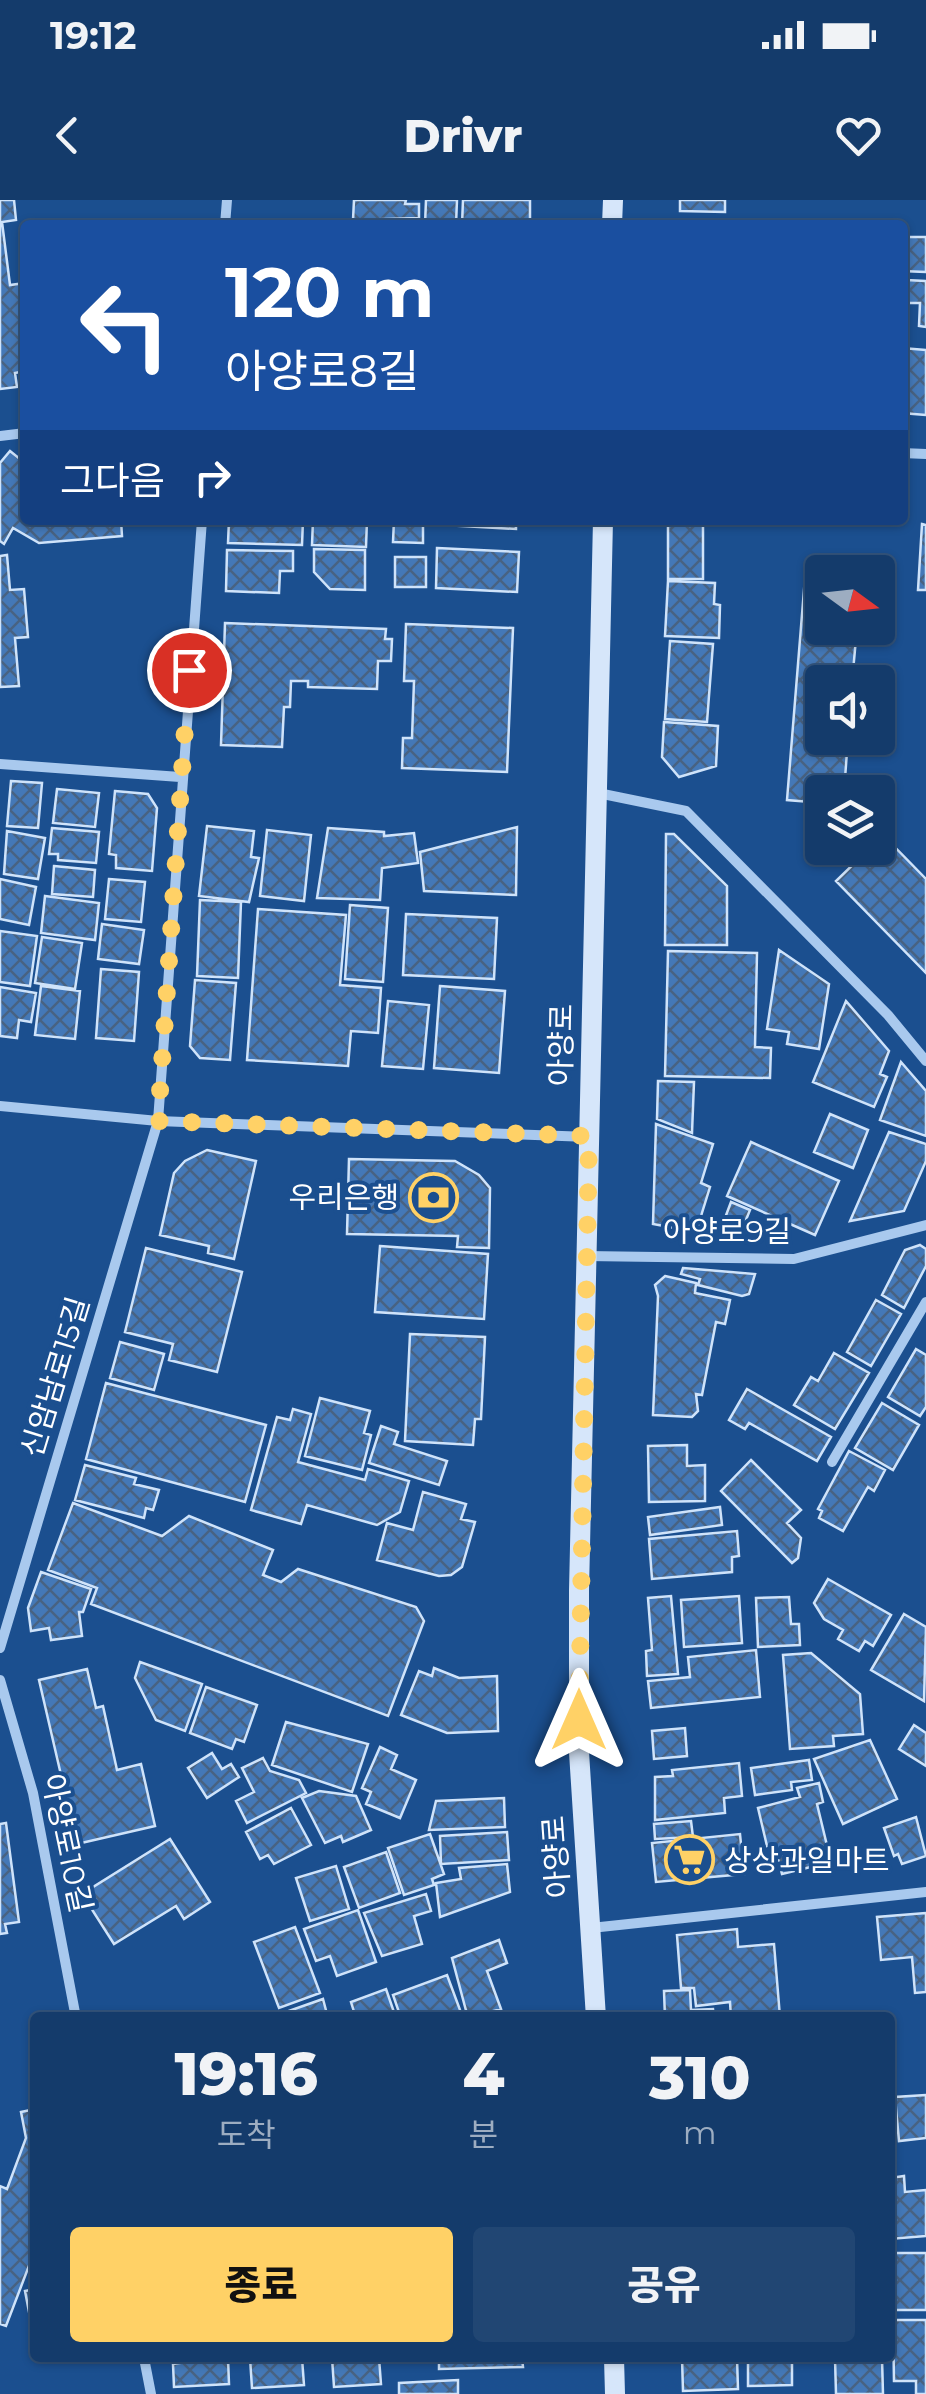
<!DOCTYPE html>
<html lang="ko">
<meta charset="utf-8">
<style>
:root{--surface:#143b6b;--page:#214673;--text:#f1f3f6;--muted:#9dadc1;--line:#33557e;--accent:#ffd166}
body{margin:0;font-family:Montserrat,"Noto Sans KR",sans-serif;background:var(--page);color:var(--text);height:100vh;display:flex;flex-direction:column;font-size:38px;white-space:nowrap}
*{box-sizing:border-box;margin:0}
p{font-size:32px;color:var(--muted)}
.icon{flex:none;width:55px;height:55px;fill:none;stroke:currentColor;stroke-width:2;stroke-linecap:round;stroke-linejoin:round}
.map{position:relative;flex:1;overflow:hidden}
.details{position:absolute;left:30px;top:1812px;width:865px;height:350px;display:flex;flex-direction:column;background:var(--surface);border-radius:10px;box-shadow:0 2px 8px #0004,0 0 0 2px var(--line)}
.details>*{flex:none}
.hud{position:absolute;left:20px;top:20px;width:888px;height:305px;border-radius:10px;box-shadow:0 2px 8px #0004,0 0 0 2px var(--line);background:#1a4fa0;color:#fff;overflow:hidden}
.needle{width:65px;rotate:105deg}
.tools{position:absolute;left:805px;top:355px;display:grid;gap:20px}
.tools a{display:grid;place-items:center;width:90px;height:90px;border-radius:10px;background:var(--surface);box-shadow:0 2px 8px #0004,0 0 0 2px var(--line);font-size:50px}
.pin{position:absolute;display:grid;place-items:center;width:85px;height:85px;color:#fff;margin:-42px;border:5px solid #fff;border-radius:50%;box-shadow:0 2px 10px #0007}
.me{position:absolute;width:110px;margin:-55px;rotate:0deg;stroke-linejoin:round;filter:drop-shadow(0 0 8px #0008)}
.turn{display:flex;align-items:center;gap:35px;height:210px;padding:0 40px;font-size:45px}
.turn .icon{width:130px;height:130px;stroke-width:2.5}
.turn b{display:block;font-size:70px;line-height:85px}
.then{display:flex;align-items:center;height:95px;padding:0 40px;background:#0003;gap:20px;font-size:38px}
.eta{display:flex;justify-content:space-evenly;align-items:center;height:170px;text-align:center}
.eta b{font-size:60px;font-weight:800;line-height:70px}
.action{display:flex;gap:20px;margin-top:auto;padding:20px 40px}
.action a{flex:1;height:115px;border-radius:10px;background:var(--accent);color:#111;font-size:40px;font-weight:800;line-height:115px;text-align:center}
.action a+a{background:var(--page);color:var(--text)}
.status{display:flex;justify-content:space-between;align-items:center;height:70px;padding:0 50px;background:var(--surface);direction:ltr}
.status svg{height:28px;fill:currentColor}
header{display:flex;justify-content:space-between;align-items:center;height:130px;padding:0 40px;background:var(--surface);font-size:45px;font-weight:800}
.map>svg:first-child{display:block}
.building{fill:url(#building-cross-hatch);stroke:#cfe3fa;stroke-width:2.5}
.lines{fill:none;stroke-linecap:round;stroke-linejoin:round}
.minor{stroke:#a9c9ee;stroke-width:10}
.secondary{stroke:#d6e6fa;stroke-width:20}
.route{stroke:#ffd166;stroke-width:18;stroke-dasharray:0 32.4}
.labels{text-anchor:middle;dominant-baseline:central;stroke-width:8;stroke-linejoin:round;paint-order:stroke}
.street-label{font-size:30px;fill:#fff;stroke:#1b4f8f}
.poi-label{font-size:30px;fill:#fff;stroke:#1b4f8f;text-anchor:end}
</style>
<div class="status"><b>19:12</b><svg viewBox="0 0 49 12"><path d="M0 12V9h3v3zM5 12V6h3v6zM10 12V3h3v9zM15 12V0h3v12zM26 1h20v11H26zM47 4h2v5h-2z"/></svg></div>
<header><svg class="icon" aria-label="back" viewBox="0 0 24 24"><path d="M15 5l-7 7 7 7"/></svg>Drivr<svg class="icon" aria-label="heart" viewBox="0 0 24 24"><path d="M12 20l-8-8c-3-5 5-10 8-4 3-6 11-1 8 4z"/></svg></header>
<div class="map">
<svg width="926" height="2194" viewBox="0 0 926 2194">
<defs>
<pattern id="building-cross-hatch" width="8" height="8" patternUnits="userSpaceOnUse" patternTransform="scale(2.5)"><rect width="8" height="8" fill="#4478b7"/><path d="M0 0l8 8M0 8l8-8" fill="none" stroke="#486282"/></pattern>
</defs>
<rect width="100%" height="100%" fill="#1b4f8f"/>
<!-- building -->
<path class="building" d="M0 0H14L16 20 2 22 10 85 25 83V171L15 173 17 187 0 189Z
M354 0H406L405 4H419V18L353 20Z
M426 0H457L456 25H425Z
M463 0H530V25H462Z
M680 0H725V12L680 11Z
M902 37H926V72L902 71Z
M906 80 926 81V127L919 126 920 103H905Z
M902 148 926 150V215L902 213Z
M10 251 25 263V320H121L122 336 39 343 13 328 4 344 0 341V263Z
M229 320H303L302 345 228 343Z
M313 320H367L366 347 312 345Z
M394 320H423V343L393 342Z
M427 320H516V329L427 324Z
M668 320H703V379H668Z
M922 324 926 325V390H918Z
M437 348 519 352 517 392 436 388Z
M314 349 365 350V390L330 389 314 372Z
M227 350 293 351V371H280L279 393 226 391Z
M7 355 10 390 24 389 28 437 15 438 19 486 0 487V356Z
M395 357H426V387H395Z
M806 365 861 370 822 372V428H857L852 482H822V538H848L844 592H822V603L787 600Z
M668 381 715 383 714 404 720 405 719 438 665 436Z
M225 423 386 429 385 439H392L391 461H378L377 489 308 487V481H291L290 507H284L282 547 221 545Z
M406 424 513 428 507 572 402 568 403 538H412L414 481H404Z
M670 441 713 444 707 522 665 519Z
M664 522 718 526 716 566 679 577 662 557Z
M11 581 42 583 38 628 7 626Z
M57 589 99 593 95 627 53 623Z
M115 591 148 594 157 608 152 671 116 668V655L109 654Z
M207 626 254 631 251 657 259 658 249 702 199 696Z
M517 627 516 695 424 691 420 652Z
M52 628 99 632 96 663 58 660V654H49Z
M328 628 384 632V636L414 633 418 663 382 668 380 700 317 698Z
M267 630 311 635 304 701 260 696Z
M7 631 45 638 38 679 4 674Z
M666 634H674L727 686V745H665Z
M883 635 926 679V773L836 681 870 648H878Z
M54 666 95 670 93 697 52 694Z
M0 679 36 687 29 725 0 719Z
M109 679 145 682 141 722 105 719Z
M45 696 99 703 95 740 41 733Z
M200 700 241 702 238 778 197 776Z
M350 705 388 708 383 782 345 779Z
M258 709 346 715 340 785 381 788 378 833 351 831 348 866 247 860Z
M406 714 497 718 494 779 403 775Z
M102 724 144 730 139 764 98 759Z
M0 731 37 736 30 786 0 782Z
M42 737 82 743 75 789 35 783Z
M779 750 829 784 819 849 787 844 789 832 767 829Z
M668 751 757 753 755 847 771 848 770 878 665 876Z
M101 769 139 772 134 841 96 838Z
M195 780 236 783 230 860 200 858 190 846Z
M41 786 80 791 75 839 35 835Z
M440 786 505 791 499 873 434 868Z
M0 787 36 793 31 822 19 820 17 838 0 836Z
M388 801 429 805 423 869 382 866Z
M846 801 889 851 880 874 887 877 874 907 813 882Z
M901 862 926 891V936L880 920Z
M658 881 694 882 692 933 657 919Z
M830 914 868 930 853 968 814 952Z
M656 924 713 944 701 983 710 987 696 1032 653 1024Z
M889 932 926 944V961L904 1011 850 1021Z
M751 942 839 981 815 1035 727 996Z
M207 950 256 961 234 1059 208 1053 209 1046 160 1035 174 973 185 961Z
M349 959 455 961 479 975 490 988 489 1048 457 1047 458 1036 347 1034Z
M731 1002 750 1010 744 1025 725 1018Z
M920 1045 926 1049V1066L904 1108 882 1095 905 1050Z
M380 1046 488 1054 484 1119 375 1112Z
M146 1048 242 1072 217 1172 169 1160 173 1144 125 1132Z
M683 1068 755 1074 749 1094 742 1096 698 1085 700 1079 681 1074Z
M665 1076 696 1083 695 1093 730 1100 725 1124 716 1122 702 1195 696 1194 698 1211 692 1217 653 1215 658 1096 655 1085Z
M876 1100 901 1114 871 1166 847 1152Z
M410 1134 485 1137 481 1219H475L473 1245 405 1241Z
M120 1142 164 1154 154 1190 110 1178Z
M916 1149 926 1155V1207L920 1216 888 1197Z
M834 1153 869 1173 835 1229 794 1205 811 1177 818 1181Z
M106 1183 266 1225 245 1302 86 1259Z
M747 1189 831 1237 817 1261 749 1223 745 1229 729 1220Z
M320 1198 370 1211 364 1233 371 1235 362 1270 305 1256Z
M882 1203 919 1225 893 1270 855 1248Z
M293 1209 311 1214 298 1262 365 1280 368 1269 409 1281 400 1312 377 1325 307 1305 301 1324 251 1310 277 1217 290 1220Z
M381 1226 398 1232 394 1244 447 1261 439 1285 369 1263Z
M687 1245V1266L705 1265V1301L649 1302 648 1246Z
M849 1251 885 1270 874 1291 868 1287 843 1331 819 1318 822 1311 818 1309Z
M751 1260 801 1310 787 1323 801 1338 798 1358 792 1363 721 1291Z
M85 1265 136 1278 134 1284 159 1290 153 1310 146 1308 144 1318 75 1300Z
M423 1292 466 1304 461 1319 475 1322 462 1367 451 1375 439 1376 377 1360 387 1323 413 1330Z
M73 1303 162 1336 189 1316 273 1350 263 1375 281 1382 298 1369 416 1407 424 1421 388 1516 91 1404 97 1388 48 1370Z
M720 1307 722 1325 650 1335 648 1317Z
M737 1331 739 1356 732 1357V1372L652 1379 649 1339Z
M41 1372 91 1389 83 1412H79L82 1436 51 1440 49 1428 31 1431 28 1408Z
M828 1379 891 1415 873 1446 865 1441 859 1451 838 1439 843 1430 824 1419 814 1403Z
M671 1396 678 1474 647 1476 646 1451 652 1450 648 1398Z
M739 1396 742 1443 684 1447 681 1400Z
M789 1397 791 1424H799L800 1445 758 1447 756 1398Z
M904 1414 926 1427 924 1501 871 1470Z
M756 1450 760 1497 651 1508 648 1481 690 1477 688 1457Z
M811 1453 860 1494 863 1534 833 1536 834 1546 790 1549 783 1455Z
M140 1462 202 1484 185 1531 156 1520 135 1478Z
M434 1468 459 1478 497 1476 498 1531 447 1533 401 1515 419 1471 432 1476Z
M87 1469 96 1508 103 1506 117 1570 141 1564 155 1626 77 1644 39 1480Z
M206 1487 257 1505 244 1542 236 1539 232 1549 190 1533Z
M286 1522 368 1544 352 1592 272 1565Z
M914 1525 926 1533V1566L899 1549Z
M685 1528 687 1556 654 1559 652 1531Z
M870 1540 897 1599 843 1624 814 1559Z
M380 1547 397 1555 391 1569 416 1580 400 1618 366 1604 371 1592 362 1588Z
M212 1553 222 1569 231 1564 239 1577 207 1598 188 1568Z
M263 1558 270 1571 299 1580 306 1593 247 1623 236 1601 254 1592 242 1568Z
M809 1560 812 1580 791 1582 792 1590 755 1595 751 1568Z
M739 1563 742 1596 724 1598 725 1613 655 1620V1577L673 1576 672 1570Z
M819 1583 823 1602 817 1604 831 1662 782 1674 774 1644 767 1646 758 1608 800 1597 797 1588Z
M319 1591 356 1596 371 1630 343 1642 341 1636 325 1643 302 1598Z
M504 1598 505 1627 429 1630 436 1601Z
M291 1608 311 1645 274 1664 268 1655 260 1659 246 1632Z
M916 1617 926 1656 902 1664 898 1654 894 1656 884 1628Z
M691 1621 693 1637 655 1639 654 1624Z
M6 1623 19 1722 5 1724 7 1733 0 1734V1624Z
M507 1632 509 1660 441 1664 440 1636Z
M430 1634 444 1674 432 1679 434 1685 404 1695 388 1648Z
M740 1634 744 1674 656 1682 652 1643Z
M170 1639 210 1702 184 1719 176 1706 114 1744 82 1694Z
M386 1652 400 1693 359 1708 344 1667Z
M507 1664 510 1692 440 1717 436 1683 461 1679 459 1668Z
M336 1666 349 1709 310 1721 296 1678Z
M426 1694 431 1711 414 1716 422 1744 382 1756 364 1713Z
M358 1710 376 1762 337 1776 330 1756 316 1761 304 1729Z
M926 1713V1792L915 1793 912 1757 881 1760 877 1717Z
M295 1727 320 1793 279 1808 254 1742Z
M737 1729 738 1747 774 1744 780 1817 731 1818 730 1802 696 1806 694 1788H681L677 1735Z
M499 1740 507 1763 487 1771 501 1809 468 1818 452 1758Z
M447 1775 463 1818H401L393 1795Z
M386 1789 396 1818H356L351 1802Z
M690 1790 691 1810 713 1809 714 1818H665L664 1791Z
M323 1799 328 1818H285L283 1813Z
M926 1895V1938L899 1941 895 1897Z
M35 1909V2050L6 2126 0 2124V1986L7 1989 26 1938 21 1912Z
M904 1976 905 1992 926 1990V2036L890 2039V1978Z
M894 2053H926V2110H895Z
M35 2089V2132L33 2133 25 2091Z
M893 2120H926V2194H916V2181H894Z
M180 2158H228L229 2184 174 2187 173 2164 180 2163Z
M250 2158H302L304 2185 252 2188Z
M332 2158H379L381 2184 334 2187Z
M439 2158H522L523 2167 439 2169Z
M682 2158H737L738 2189 683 2191Z
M748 2158H792V2185L748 2186Z
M835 2158H882L883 2194H836Z
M458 2180V2194H399V2183Z"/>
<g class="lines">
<!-- minor -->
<path class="minor" d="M225 25 227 0
M0 236 25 233
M902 253 926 254
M0 564 180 577
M598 593 686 611 888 815 926 861
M0 906 158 921 589 937
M586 1056 794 1059 926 1025
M832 1262 926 1102
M0 1448 158 921 202 320
M0 1480 33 1593 76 1818
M591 1728 926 1692
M144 2158 151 2194"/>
<!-- secondary -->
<path class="secondary" d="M612 25 613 0
M596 1818 579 1552V1391L603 320
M614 2158 615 2194"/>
</g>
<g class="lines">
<!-- route -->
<path class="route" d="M189 470 158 921 589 936 579 1520"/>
</g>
<!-- icons -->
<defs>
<symbol id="bank-ring" viewBox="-11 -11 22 22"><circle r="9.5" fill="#1b4f8f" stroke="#ffd166" stroke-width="1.5"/><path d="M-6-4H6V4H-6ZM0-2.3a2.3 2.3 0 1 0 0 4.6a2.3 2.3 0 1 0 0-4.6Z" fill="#ffd166"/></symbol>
<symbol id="supermarket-ring" viewBox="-11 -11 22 22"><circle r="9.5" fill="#1b4f8f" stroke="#ffd166" stroke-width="1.5"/><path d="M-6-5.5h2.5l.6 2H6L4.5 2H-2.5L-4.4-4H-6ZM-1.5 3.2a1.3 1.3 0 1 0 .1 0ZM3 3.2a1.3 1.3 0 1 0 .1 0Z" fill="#ffd166"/></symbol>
</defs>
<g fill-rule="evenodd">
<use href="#bank-ring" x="406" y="970" width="55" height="55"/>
<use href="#supermarket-ring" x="662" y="1632" width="55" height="55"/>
</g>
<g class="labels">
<!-- street labels -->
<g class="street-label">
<text transform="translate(561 845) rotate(-89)">아양로</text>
<text x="727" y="1031">아양로9길</text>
<text transform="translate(55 1177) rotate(-73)">신암남로15길</text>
<text transform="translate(67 1643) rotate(78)">아양로10길</text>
<text transform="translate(556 1657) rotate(-94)">아양로</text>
</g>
<!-- poi labels -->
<g class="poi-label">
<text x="399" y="997">우리은행</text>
<text x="724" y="1660" text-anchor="start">상상과일마트</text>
</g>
</g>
</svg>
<div class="tools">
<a><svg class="needle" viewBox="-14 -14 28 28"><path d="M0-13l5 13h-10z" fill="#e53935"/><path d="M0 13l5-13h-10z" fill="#9dadc1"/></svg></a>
<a><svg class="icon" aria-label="sound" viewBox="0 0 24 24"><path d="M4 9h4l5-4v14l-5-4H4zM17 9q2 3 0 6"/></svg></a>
<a><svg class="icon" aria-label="layers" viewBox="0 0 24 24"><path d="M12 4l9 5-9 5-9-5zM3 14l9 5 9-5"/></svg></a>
</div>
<div class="pin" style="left:189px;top:470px;background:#d93025"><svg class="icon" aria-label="arrive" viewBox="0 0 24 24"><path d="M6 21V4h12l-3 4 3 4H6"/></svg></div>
<svg class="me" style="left:579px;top:1520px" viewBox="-20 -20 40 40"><path d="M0-17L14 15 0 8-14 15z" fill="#ffd166" stroke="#fff" stroke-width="4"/></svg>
<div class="hud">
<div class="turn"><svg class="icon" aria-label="left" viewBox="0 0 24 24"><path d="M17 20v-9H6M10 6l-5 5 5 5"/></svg><div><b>120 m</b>아양로8길</div></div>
<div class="then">그다음<svg class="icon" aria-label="right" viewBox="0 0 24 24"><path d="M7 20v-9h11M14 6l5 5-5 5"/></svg></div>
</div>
<section class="details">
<div class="eta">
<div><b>19:16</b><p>도착</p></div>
<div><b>4</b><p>분</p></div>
<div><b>310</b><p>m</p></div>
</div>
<div class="action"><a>종료</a><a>공유</a></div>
</section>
</div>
